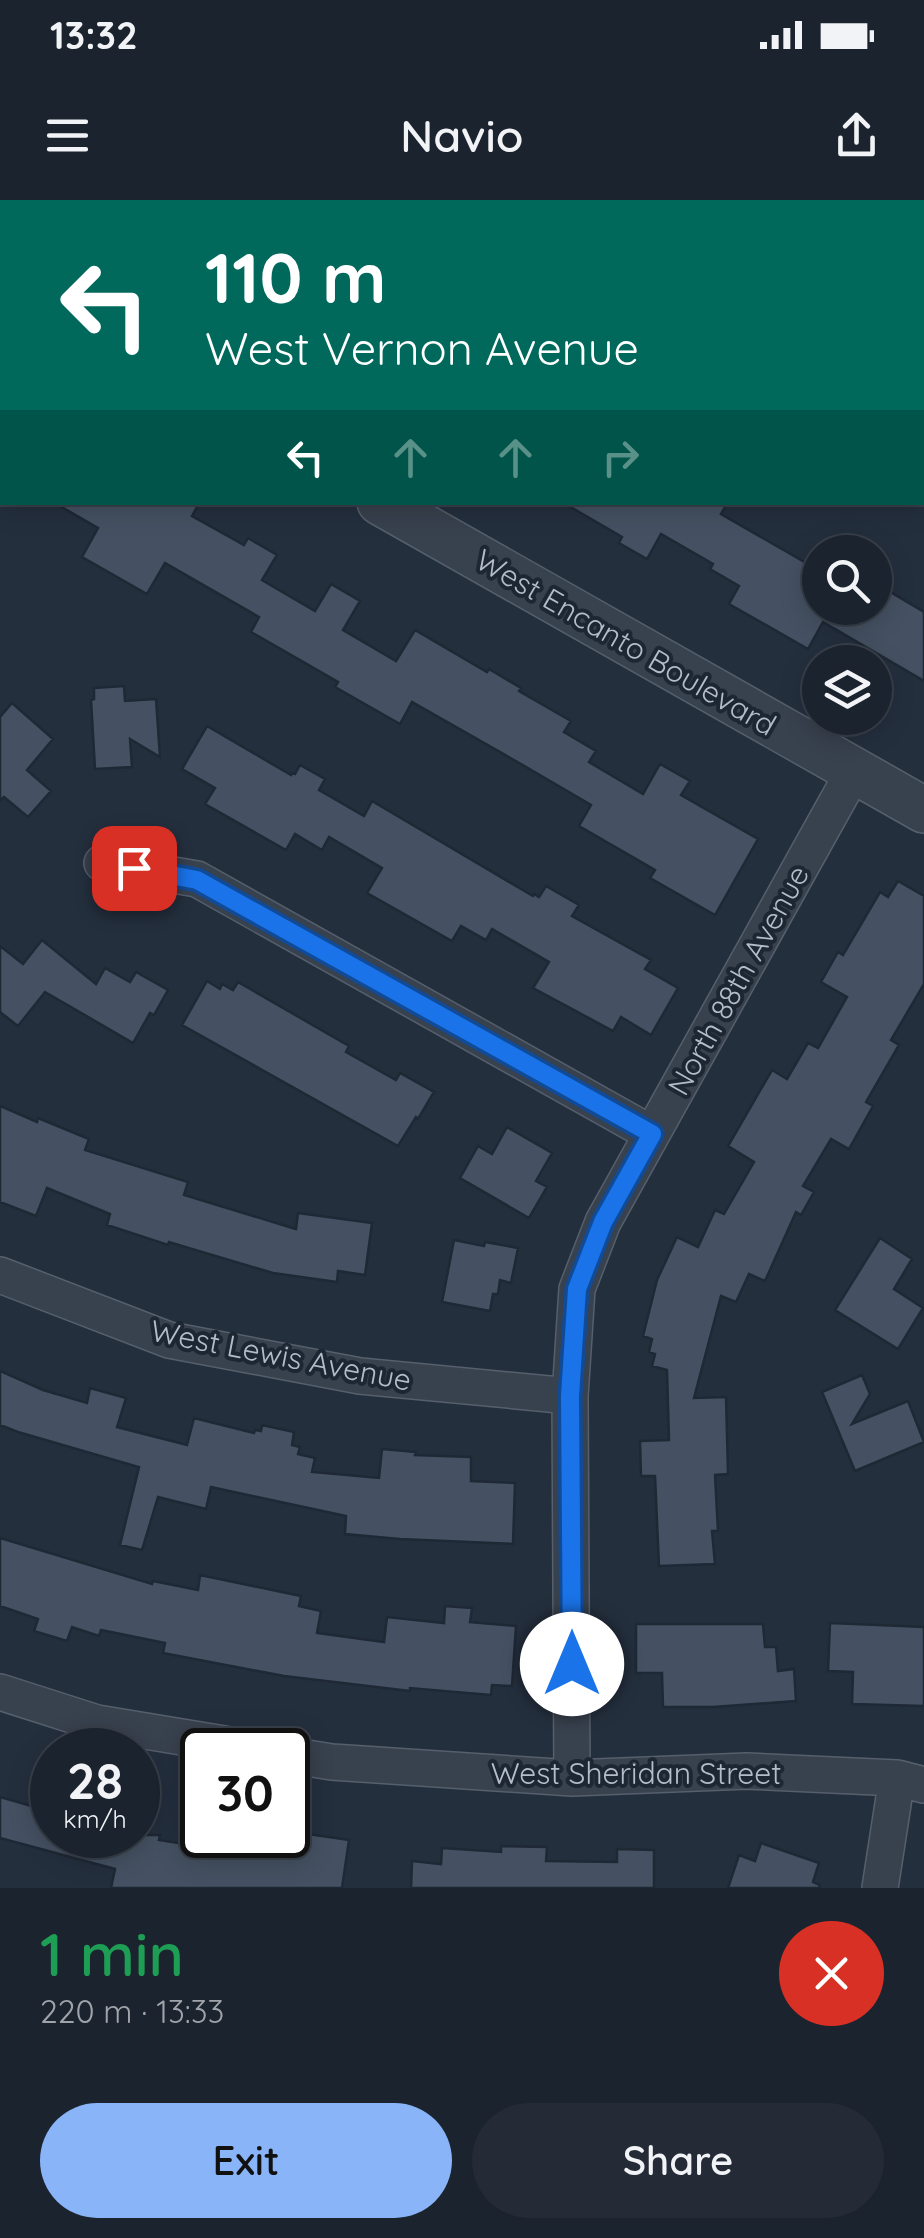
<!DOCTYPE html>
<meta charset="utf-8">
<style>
:root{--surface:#1b232e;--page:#242b36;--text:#f1f3f6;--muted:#a0a4aa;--line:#39404a;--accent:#8ab4f8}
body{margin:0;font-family:Quicksand,sans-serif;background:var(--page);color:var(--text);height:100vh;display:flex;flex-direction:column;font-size:38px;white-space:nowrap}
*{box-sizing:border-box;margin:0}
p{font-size:32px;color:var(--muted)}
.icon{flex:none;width:55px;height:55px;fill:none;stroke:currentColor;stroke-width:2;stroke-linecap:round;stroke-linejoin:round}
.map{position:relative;height:1688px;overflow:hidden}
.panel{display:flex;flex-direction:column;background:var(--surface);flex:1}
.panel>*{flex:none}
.banner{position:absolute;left:0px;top:0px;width:925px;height:305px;box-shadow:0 5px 25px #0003,0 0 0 2px var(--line);background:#00695c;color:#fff;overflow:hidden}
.buttons{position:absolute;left:802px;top:335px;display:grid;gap:20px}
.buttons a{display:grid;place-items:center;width:90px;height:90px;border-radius:50%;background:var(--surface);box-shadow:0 5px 25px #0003,0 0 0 2px var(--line);font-size:50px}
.speed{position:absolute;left:30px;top:1528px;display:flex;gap:20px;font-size:50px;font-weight:700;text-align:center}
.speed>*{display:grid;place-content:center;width:130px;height:130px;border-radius:50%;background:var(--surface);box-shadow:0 5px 25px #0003,0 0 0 2px var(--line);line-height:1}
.speed small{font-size:25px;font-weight:400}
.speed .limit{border:5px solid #111;border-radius:15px;background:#fff;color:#111}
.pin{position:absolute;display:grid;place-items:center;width:85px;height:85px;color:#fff;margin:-42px;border-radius:20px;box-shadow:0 5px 15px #0006}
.me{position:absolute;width:110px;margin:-55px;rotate:0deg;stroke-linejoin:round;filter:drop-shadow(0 0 8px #0008)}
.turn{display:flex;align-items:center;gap:35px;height:210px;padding:0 40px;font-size:45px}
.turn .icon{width:130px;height:130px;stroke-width:2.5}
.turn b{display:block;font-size:70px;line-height:85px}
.lanes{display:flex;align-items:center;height:95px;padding:0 40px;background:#0003;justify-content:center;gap:50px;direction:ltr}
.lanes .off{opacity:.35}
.round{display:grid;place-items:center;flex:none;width:105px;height:105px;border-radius:52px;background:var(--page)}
.summary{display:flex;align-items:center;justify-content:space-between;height:170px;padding:0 40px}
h1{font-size:60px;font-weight:600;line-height:75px;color:#1e9e55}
.primary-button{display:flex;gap:20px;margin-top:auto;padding:20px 40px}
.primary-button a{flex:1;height:115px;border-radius:60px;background:var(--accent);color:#111;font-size:40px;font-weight:600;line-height:115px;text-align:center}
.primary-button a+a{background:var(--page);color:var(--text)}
.status{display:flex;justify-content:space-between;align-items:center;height:70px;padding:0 50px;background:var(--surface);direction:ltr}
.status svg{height:28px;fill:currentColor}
header{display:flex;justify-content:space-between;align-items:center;height:130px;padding:0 40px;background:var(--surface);font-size:45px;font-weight:600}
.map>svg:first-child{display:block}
.building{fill:#455162;stroke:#1f2835;stroke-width:2.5}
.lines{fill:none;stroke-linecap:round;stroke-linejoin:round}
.minor-casing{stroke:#565f6c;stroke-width:38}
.tertiary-casing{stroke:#565f6c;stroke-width:48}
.minor{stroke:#38414e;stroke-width:35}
.tertiary{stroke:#38414e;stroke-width:45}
.route-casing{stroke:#114b97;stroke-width:25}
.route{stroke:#1a73e8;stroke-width:18}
.labels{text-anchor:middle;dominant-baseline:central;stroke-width:8;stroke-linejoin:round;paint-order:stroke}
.street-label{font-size:30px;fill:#b4bcc9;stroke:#1d2633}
</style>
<div class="status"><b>13:32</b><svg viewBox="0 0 49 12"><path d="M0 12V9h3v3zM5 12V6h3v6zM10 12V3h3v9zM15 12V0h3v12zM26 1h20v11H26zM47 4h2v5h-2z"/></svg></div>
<header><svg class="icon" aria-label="menu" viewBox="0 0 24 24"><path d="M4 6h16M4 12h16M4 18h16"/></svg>Navio<svg class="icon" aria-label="share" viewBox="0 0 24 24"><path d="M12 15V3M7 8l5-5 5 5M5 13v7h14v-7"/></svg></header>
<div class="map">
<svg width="924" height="1688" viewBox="0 0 924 1688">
<rect width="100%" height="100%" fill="#242f3e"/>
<!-- building -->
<path class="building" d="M53 302H200L192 316 244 345 248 338 277 355 262 380 315 411 331 384 360 401 343 430 396 461 415 430 487 472 489 469 521 488 519 491 571 521 564 532 596 551 589 562 643 594 660 564 690 581 681 595 758 639 715 715 650 678 655 670 579 626 591 605 521 564 412 502 400 524 335 487 338 482 251 432 259 417 165 363 147 394 82 357 98 328Z
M562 302H728L721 314 820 371V408H875V383L924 412V481L823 422 808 449 729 404 739 386 710 369 713 364 661 334 647 359 619 343 622 337Z
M124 486 125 501 156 499 160 557 130 539 132 567 95 569 91 500 94 499V488Z
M12 503 53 539 27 570 51 591 28 617 4 597 0 601V517Z
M207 526 291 575 292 573 295 574 300 565 325 579 319 590 364 616 372 601 533 696 534 694 539 697 546 686 579 705 572 716 651 760 645 769 678 788 651 835 621 817 613 831 533 788 549 762 492 729 486 740 461 726 452 741 367 693 382 668 329 637 322 650 295 634 286 650 205 604 215 588 182 569Z
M898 681 924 696V784L891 840 899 845 866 902 873 906 849 949 831 939 803 986 814 992 801 1015 796 1012 765 1081 749 1074 736 1102 721 1096 694 1198 726 1197 728 1274 715 1275 718 1331H712L715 1364 659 1366 655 1276H641L640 1241 669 1240 667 1170 652 1166 655 1154 649 1152 652 1139 643 1136 657 1080 677 1037 698 1047 715 1010 724 1014 754 962 728 946 772 870 787 879 808 843 818 848 847 797 821 782 838 752 843 755 880 692 888 697Z
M42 740 96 784 105 768 130 782 136 772 168 790 154 815 150 813 133 843 45 792 18 826 0 812V746L23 764Z
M207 781 220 789 222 784 233 790 238 782 349 846 346 852 396 880 400 873 434 892 418 919 416 917 398 946 182 825Z
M0 906 37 922 38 918 89 939 85 950 188 982 184 995 296 1029 298 1013 372 1023 365 1075 338 1071 337 1082 273 1073 169 1042 168 1045 107 1025 110 1014 47 988 36 1016 0 1002Z
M507 927 552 953 536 981 547 987 529 1018 460 978 478 946 492 954Z
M880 1038 912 1059 894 1089 923 1108 898 1149 835 1110Z
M454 1040 484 1046 485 1042 518 1048 511 1083 500 1080 498 1094H493L490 1111 442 1102Z
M0 1171 43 1190 87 1203 90 1188 126 1198 117 1227 187 1245 194 1218 254 1233 255 1230 261 1231 262 1225 294 1232 292 1245 300 1247 298 1254 315 1258 312 1272 379 1278 382 1249 416 1252 415 1255 471 1257V1281L515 1283 513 1344 400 1339 345 1334 346 1316 211 1287 206 1309 158 1297 142 1350 120 1345 139 1267 18 1232 0 1225Z
M862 1175 870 1194 852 1224 908 1201 924 1242 855 1271 822 1192Z
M0 1338 152 1384 153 1381 198 1390 200 1375 301 1396 299 1406 321 1411 317 1433 384 1442 387 1417 444 1423 445 1406 472 1408 470 1422 516 1426 512 1486 492 1485 491 1495 410 1488V1491L284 1476 163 1453 165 1443 101 1430 99 1436 72 1427 67 1441 34 1431 38 1419 0 1406Z
M830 1423 924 1427V1506L852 1504 853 1472 828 1471Z
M636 1424H763L765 1447H776L778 1471 794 1469 796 1501 713 1507H663L662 1473H636Z
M0 1597 52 1612V1635H160L159 1640 255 1655 258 1635H288V1631L349 1640 342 1688H111L115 1669 0 1638Z
M761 1643 819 1663 813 1682 820 1685 819 1688H728L739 1655 755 1661Z
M501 1646 547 1647 546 1661 617 1662V1649L654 1650V1688H411L412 1661 441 1664 442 1648 501 1652Z"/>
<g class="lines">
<defs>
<path id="minor" d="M684 0 688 2
M531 2 533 0
M922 122 924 120
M102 663 197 679 652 934
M0 1075 169 1140 360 1176 570 1196
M0 1492 97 1523 260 1550
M288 1555 332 1562 572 1578 747 1571 897 1578 924 1585
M572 1578 570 1196 577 1089 603 1022 854 571
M880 1688 897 1578"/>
<path id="tertiary" d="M0 95 2 96
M380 302 924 610"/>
</defs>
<!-- minor casing -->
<use href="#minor" class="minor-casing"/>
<!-- tertiary casing -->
<use href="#tertiary" class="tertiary-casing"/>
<!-- minor -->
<use href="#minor" class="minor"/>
<!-- tertiary -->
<use href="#tertiary" class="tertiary"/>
</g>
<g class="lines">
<defs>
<path id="route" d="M134 668 197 680 652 934 603 1022 577 1089 570 1196 572 1464"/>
</defs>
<!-- route casing -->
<use href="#route" class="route-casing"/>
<!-- route -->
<use href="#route" class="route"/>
</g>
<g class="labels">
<!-- street labels -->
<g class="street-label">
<text transform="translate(626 442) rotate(30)">West Encanto Boulevard</text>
<text transform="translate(738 780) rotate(-61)">North 88th Avenue</text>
<text transform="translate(281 1155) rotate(11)">West Lewis Avenue</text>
<text x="636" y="1573">West Sheridan Street</text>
</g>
</g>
</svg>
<div class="buttons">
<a><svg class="icon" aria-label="search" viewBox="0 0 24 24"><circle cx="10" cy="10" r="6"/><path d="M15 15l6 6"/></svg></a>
<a><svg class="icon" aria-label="layers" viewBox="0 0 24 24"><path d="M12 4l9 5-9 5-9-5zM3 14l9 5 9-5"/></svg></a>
</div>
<div class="speed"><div>28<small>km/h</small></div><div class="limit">30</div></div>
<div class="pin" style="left:134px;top:668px;background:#d93025"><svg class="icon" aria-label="arrive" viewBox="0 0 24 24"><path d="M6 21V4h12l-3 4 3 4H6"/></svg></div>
<svg class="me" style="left:572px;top:1464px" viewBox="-20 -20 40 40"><circle r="19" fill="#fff"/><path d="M0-13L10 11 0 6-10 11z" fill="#1a73e8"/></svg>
<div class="banner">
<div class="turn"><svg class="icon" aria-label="left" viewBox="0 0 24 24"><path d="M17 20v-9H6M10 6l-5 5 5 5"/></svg><div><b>110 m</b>West Vernon Avenue</div></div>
<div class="lanes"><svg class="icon" aria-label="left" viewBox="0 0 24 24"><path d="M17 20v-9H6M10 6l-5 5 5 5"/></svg><svg class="icon off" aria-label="ahead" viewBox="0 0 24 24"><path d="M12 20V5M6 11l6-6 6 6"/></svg><svg class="icon off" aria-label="ahead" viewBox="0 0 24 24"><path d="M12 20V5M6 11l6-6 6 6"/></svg><svg class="icon off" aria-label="right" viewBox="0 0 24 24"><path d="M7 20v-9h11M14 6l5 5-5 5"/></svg></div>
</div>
</div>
<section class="panel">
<div class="summary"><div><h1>1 min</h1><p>220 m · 13:33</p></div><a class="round" style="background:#d93025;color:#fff"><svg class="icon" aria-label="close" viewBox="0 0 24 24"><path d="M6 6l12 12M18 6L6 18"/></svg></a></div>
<div class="primary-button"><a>Exit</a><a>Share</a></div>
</section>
